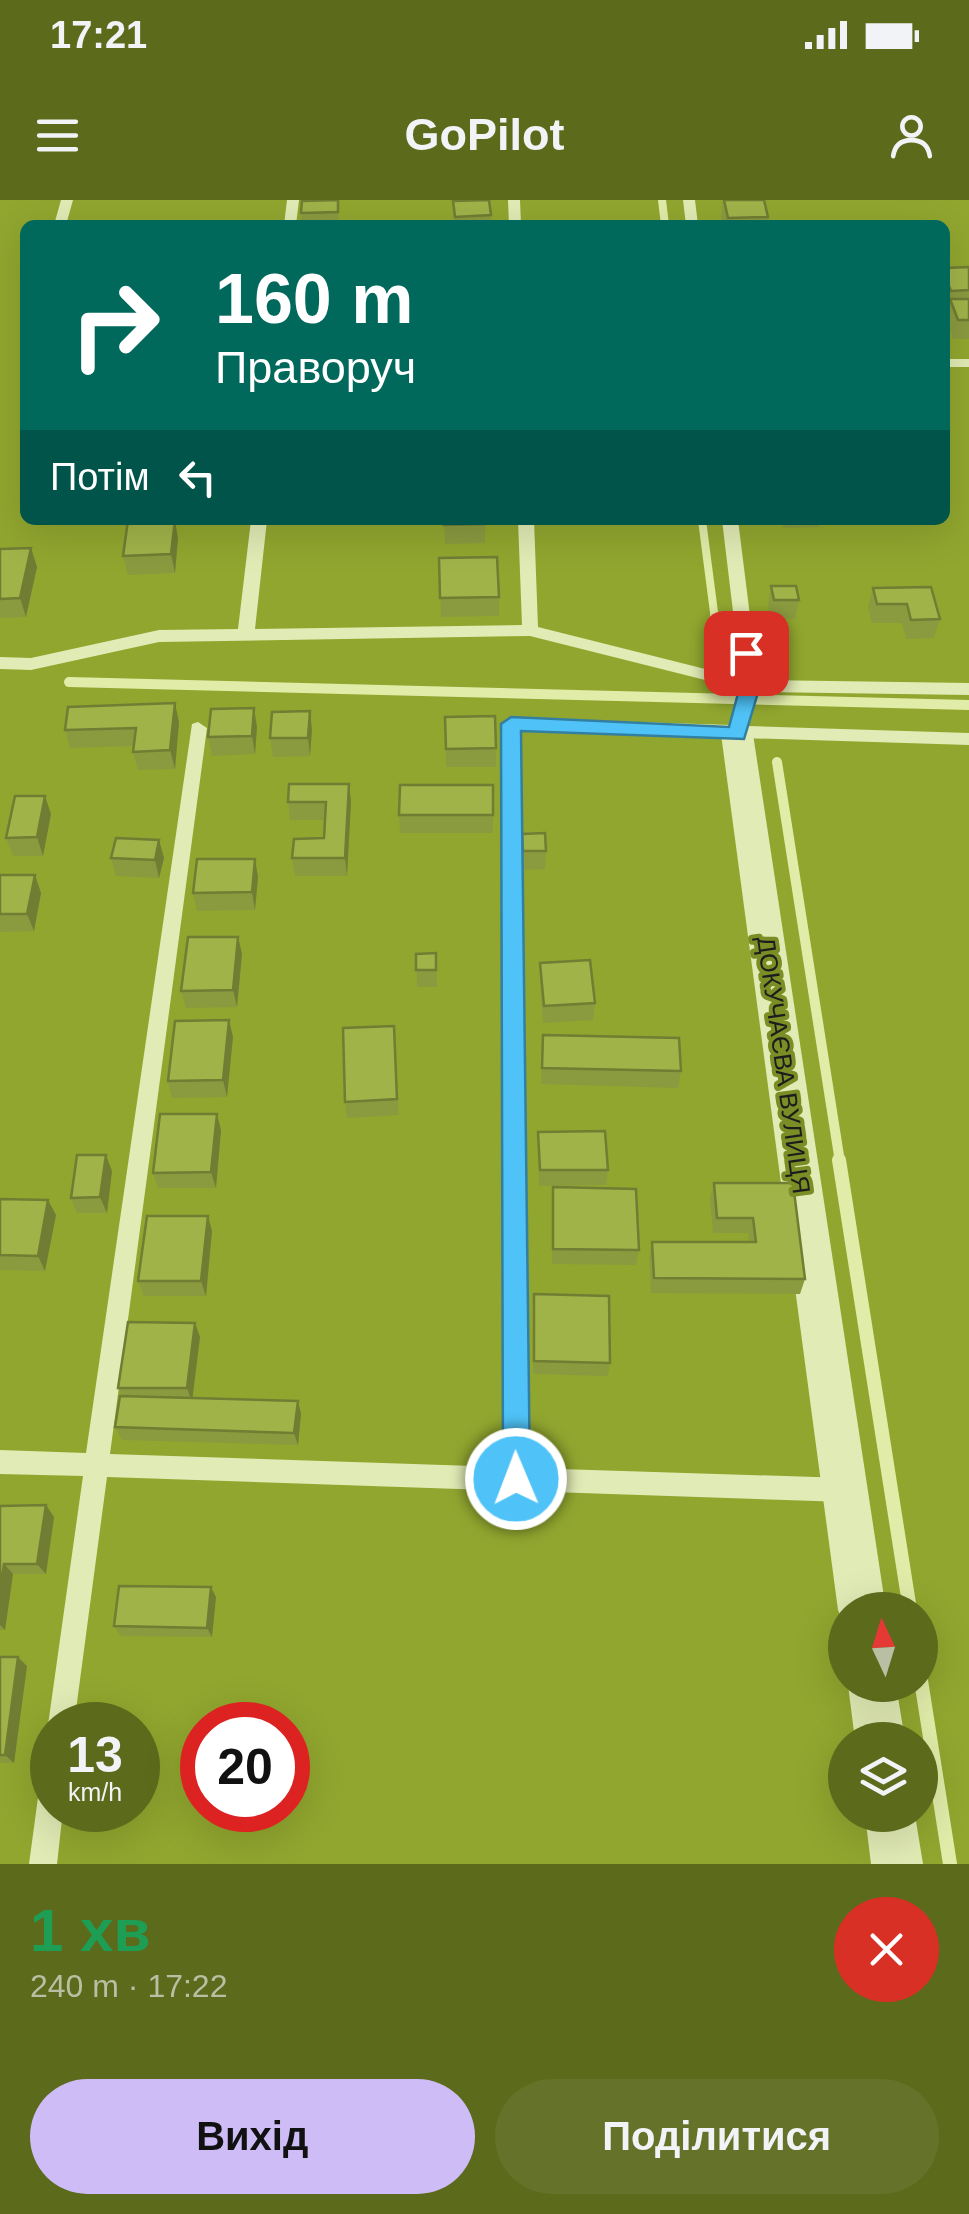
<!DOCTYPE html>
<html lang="uk">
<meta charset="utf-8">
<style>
:root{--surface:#5c6a1c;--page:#657229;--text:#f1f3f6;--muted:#b8bfa3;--accent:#cebcf6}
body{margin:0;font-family:Arial,sans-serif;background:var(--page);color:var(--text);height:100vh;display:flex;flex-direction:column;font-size:38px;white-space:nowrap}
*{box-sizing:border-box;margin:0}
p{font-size:32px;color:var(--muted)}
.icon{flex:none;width:55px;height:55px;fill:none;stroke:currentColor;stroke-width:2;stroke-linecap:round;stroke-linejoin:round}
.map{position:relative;height:1664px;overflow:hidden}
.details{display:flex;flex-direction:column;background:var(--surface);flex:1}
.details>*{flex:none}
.top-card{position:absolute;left:20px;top:20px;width:930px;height:305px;border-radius:15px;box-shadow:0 10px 40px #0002;background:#00695c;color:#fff;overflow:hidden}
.needle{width:65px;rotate:356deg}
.tools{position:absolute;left:828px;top:1392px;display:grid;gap:20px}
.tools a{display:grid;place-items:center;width:110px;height:110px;border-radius:50%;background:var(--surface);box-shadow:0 10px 40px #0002;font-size:50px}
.speed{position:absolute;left:30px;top:1502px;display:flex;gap:20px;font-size:50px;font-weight:700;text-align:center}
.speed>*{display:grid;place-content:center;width:130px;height:130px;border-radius:50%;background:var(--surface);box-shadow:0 10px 40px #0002;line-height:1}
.speed small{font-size:25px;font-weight:400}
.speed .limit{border:15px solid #d22;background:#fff;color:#111}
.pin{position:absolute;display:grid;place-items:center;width:85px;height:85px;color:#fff;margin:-42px;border-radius:20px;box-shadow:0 5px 15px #0006}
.me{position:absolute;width:110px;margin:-55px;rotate:359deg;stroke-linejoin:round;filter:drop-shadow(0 0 8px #0008)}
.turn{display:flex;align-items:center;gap:35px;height:210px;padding:0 30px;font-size:45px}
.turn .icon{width:130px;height:130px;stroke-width:2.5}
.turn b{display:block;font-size:70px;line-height:85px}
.then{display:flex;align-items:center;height:95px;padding:0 30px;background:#0003;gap:20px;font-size:38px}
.round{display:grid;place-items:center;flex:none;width:105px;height:105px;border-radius:52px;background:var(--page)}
.summary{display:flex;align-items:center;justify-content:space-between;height:170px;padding:0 30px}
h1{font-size:60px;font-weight:700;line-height:75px;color:#1e9e55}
.action{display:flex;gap:20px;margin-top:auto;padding:20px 30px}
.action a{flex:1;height:115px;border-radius:60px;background:var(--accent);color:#111;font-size:40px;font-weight:700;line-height:115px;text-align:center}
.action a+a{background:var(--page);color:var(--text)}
.status{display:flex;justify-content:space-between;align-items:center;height:70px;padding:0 50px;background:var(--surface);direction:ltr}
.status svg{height:28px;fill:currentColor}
header{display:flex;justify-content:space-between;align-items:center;height:130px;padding:0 30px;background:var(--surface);font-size:45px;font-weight:700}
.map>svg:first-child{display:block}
.green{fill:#91a62f;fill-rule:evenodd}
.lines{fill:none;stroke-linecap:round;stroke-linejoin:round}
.stream-far2{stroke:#e1eca9;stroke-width:8}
.stream-far1{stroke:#e1eca9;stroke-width:10}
.stream{stroke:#e1eca9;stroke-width:14}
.lane{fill:#e1ebb5;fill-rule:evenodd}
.street{fill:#e1ebb5;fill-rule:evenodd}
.wall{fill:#8a9a3f}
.shaded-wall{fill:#707d33}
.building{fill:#a0b349;stroke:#707d33;stroke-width:2.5}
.route{fill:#4fc3f7;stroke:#337fa1;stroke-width:2.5}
.labels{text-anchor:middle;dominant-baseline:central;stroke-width:8;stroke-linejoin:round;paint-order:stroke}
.street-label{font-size:25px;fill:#1d1d1d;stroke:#7a8e25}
</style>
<div class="status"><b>17:21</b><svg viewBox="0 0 49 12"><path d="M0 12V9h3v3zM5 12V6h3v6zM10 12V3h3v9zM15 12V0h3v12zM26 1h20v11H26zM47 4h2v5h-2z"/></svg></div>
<header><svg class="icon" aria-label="menu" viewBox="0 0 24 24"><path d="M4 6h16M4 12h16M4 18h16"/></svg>GoPilot<svg class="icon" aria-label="person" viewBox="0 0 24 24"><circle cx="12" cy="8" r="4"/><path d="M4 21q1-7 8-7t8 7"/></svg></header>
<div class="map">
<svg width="969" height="1664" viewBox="0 0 969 1664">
<rect width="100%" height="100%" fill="#7a8e25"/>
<!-- green -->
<path class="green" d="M0 0H969V1664H0ZM25 25H945V320H25ZM845 1410H920V1485H845ZM52 1525H138V1610H52ZM202 1525H288V1610H202ZM845 1540H920V1615H845Z"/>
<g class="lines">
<!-- stream-far2 -->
<path class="stream-far2" d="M662 0 665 25
M702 320 715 420"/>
<!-- stream-far1 -->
<path class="stream-far1" d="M715 417 719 450
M69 482 969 505
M777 562 840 962"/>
<!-- stream -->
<path class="stream" d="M839 960 910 1410
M920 1474 950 1664"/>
<!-- lane -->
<path class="lane" d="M61 0H73L66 25H54Z
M287 0H299L296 25H284Z
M508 0H520L521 25H509Z
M683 0H695L698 25H686Z
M945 159H969V167H945Z
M251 320H267L255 429 522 425 518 320H534L538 427 741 478 722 320H738L758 480 969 483V495L757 492 748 526 969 533V545L743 538 737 540 730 537 520 530 528 1268 846 1278 855 1282 858 1290 855 1298 846 1302 107 1277 74 1525H52V1535L48 1525 83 1276 0 1274V1250L86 1253 192 524 198 522 207 528 110 1254 504 1267 502 524 511 518 731 525 741 489 530 436 159 442 31 470 0 469V457L31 458 159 430 238 429Z
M52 1577V1610H63L57 1664H29L39 1590 43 1581Z"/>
<!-- street -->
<path class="street" d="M737 522 748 526 753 534 886 1410H845V1426L838 1410 721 534 726 526Z
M848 1485H896L905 1540H855Z
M865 1615H915L923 1664H871Z"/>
</g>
<!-- wall -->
<path class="wall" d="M338 0 339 25H302L301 13Z
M490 0 491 24 497 25H454L453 1Z
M723 0 768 17 767 25H723L721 15Z
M969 67V139H953L946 118 948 110 945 108V68Z
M444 320H485V343L445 344Z
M782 320H820L819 327 783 328Z
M178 338 175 373 128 375 123 356Z
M31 348 37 367 26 417 0 418V349Z
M439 358 499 397V416L441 417Z
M771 386 799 400 795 419H770L768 405Z
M873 388 940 419 934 438 906 439 902 423H872L868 407Z
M495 516 496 567H446L445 517Z
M179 522 175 569 138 570 133 552 134 546 70 548 65 530Z
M257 527 255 554 212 556 208 537Z
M312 530 310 556 273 557 270 538Z
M349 584 351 602 347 676H295L292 658 324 638 325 620H290L288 602Z
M493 585V633H400L399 615Z
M45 596 51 614 43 656H13L6 638Z
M522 634 546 651 545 669 522 670Z
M159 640 164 658 159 678 116 676 111 658Z
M255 659 258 677 255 710 197 711 193 693Z
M0 675H35L41 693 34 731 0 732Z
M238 737 242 754 237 807 186 808 181 791Z
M436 753 437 787H417L416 754Z
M540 763 595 803 593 820 543 823 540 780Z
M229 820 233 837 227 897 172 898 168 881Z
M394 826 399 915 347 918 345 902Z
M543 835 681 871 678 888 541 884Z
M221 930 216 988H158L153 973Z
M538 932 608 970 606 985 539 986Z
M112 971 107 1013H77L71 998Z
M714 983H793L805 1079 800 1094 651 1093 649 1057 652 1042H749L748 1033H713L710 998Z
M553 987 639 1050 636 1065 552 1064Z
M0 999 56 1015 45 1071 0 1070Z
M212 1031 206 1096H144L138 1081Z
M534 1094 610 1163 608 1176 533 1174Z
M195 1123 200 1137 192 1198 298 1201 301 1214 298 1245 122 1240 115 1227 122 1196 118 1188Z
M0 1306 54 1317 46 1374H13L5 1430H0Z
M216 1397 212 1437 121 1436 114 1426Z
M0 1457 27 1466 14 1563H0Z"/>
<!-- shaded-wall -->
<path class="shaded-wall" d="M175 320 178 338 175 373 171 354Z
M31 348 37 367 26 417 20 398Z
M175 503 179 522 175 569 170 550Z
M254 508 257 527 255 554 252 536Z
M310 511 312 530 310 556 308 538Z
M349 584 351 602 347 676 345 658Z
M45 596 51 614 43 656 37 637Z
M159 640 164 658 159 678 155 660Z
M255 659 258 677 255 710 252 692Z
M35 675 41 693 34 731 27 714Z
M238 737 242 754 237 807 233 790Z
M229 820 233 837 227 897 223 880Z
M217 914 221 930 216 988 211 972Z
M106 955 112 971 107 1013 100 997Z
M48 1000 56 1015 45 1071 38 1056Z
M208 1016 212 1031 206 1096 201 1081Z
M195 1123 200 1137 192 1202 187 1188Z
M298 1201 301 1214 298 1245 294 1233Z
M46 1305 54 1317 46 1374 37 1364Z
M4 1364 13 1374 5 1430 0 1425V1390Z
M211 1387 216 1397 212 1437 207 1428Z
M18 1457 27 1466 14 1563 5 1555Z"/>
<!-- building -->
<path class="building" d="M338 0V12L301 13 302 1Z
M489 0 491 15 455 17 453 1Z
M724 0H764L768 17 728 18Z
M969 67V90L951 91 945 76V68Z
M950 99H969V120H958Z
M128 320H175L171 354 123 356Z
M444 320H485V324L444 325Z
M31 348 20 398 0 399V349Z
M497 357 499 397 440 398 439 358Z
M771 386H796L799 400H774Z
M931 387 940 419 911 420 907 404H877L873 388Z
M175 503 170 550 133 552 136 528 65 530 68 507Z
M254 508 252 536 208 537 211 509Z
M310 511 308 538H270L272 512Z
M495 516 496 548 446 549 445 517Z
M289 584H349L345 658H292L294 639 324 638 326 602H288Z
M400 585H493V615H399Z
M15 596H45L37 637 6 638Z
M545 633 546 651H523L522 634Z
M116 638 159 640 155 660 111 658Z
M197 659H255L252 692 193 693Z
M0 675H35L27 714H0Z
M188 737H238L233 790 181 791Z
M436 753V770H416V754Z
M590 760 595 803 544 806 540 763Z
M229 820 223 880 168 881 175 821Z
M394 826 397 899 345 902 343 828Z
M543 835 679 838 681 871 542 868Z
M160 914H217L211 972 153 973Z
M605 931 608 970H540L538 932Z
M77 955H106L100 997 71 998Z
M714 983H793L805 1079 654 1078 652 1042H756L753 1018H717Z
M553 987 636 989 639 1050 553 1049Z
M0 999 48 1000 38 1056 0 1055Z
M147 1016H208L201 1081H138Z
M534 1094 609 1096 610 1163 534 1161Z
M128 1122 195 1123 187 1188H118Z
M120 1196 298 1201 294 1233 115 1227Z
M46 1305 37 1364H4L0 1390V1306Z
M119 1386 211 1387 207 1428 114 1426Z
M0 1457H18L5 1555H0Z"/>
<!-- route -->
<path class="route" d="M746 446 755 453 760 486 744 539 521 531 530 1279 526 1288 516 1292 507 1288 503 1279 501 524 511 517 729 527 740 486 737 453Z"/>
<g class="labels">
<!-- street labels -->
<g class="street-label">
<text transform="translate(784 865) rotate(82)">ДОКУЧАЄВА ВУЛИЦЯ</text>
</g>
</g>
</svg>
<div class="tools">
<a><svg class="needle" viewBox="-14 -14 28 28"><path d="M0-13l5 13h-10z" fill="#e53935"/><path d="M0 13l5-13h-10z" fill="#b8bfa3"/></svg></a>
<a><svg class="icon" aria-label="layers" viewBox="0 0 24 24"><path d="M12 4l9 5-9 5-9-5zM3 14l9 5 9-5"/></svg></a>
</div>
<div class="speed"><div>13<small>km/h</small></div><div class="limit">20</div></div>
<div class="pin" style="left:746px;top:453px;background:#d93025"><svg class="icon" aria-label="arrive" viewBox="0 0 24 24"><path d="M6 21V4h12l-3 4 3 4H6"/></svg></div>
<svg class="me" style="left:516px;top:1279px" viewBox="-20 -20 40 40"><circle r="17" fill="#4fc3f7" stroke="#fff" stroke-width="3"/><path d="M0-11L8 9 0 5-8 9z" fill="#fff"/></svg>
<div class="top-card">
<div class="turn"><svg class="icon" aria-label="right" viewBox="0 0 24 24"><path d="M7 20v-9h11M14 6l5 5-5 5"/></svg><div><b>160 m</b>Праворуч</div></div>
<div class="then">Потім<svg class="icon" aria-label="left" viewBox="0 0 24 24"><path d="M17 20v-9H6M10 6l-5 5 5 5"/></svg></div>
</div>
</div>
<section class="details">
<div class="summary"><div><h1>1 хв</h1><p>240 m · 17:22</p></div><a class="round" style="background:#d93025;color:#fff"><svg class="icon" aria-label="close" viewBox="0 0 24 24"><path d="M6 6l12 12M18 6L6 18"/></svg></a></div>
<div class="action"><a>Вихід</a><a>Поділитися</a></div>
</section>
